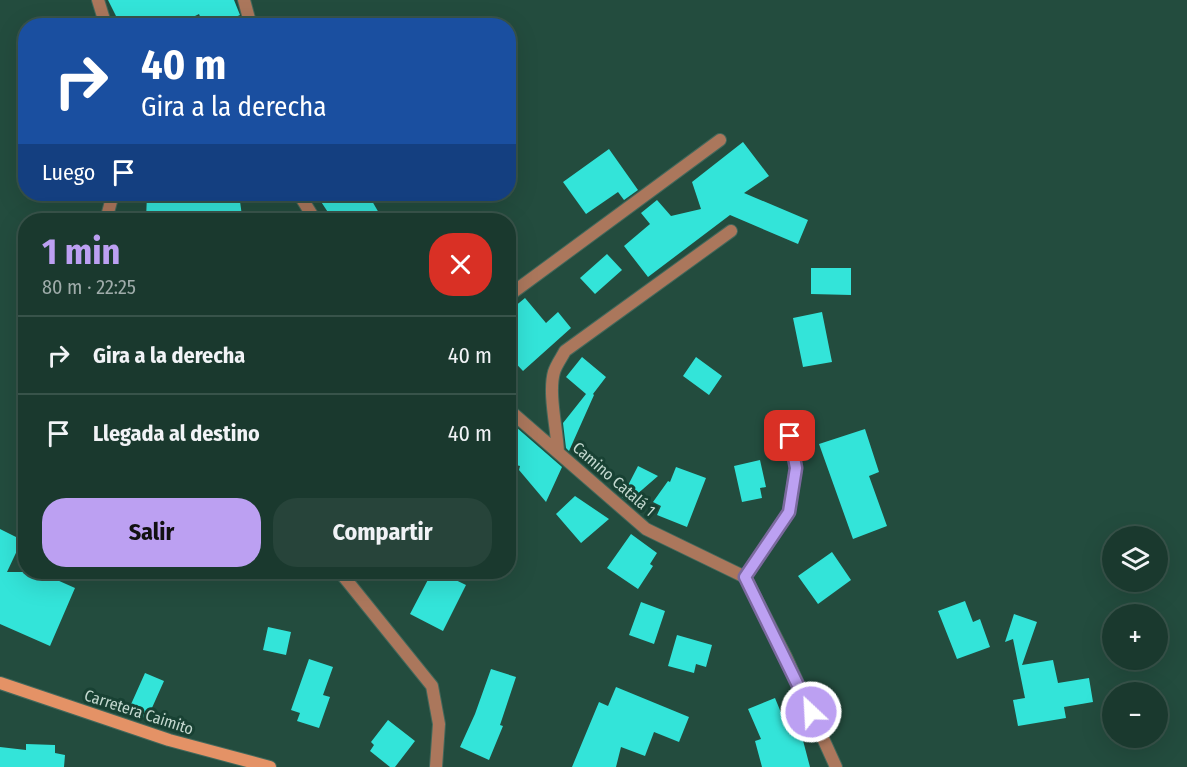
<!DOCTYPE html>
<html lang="es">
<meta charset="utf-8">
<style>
:root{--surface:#1a392e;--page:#27443a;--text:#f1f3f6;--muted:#9facaa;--line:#38534a;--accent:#bca0f2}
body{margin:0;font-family:"Fira Sans Condensed",sans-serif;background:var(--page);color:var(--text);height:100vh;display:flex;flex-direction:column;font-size:22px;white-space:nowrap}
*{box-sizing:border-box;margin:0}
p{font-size:20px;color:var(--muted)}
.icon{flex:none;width:33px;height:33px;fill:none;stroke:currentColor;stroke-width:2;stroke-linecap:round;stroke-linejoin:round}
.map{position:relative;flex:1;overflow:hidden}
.panel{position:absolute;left:18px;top:213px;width:498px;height:366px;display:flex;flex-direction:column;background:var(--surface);border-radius:24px;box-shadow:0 6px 24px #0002,0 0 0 2px var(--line)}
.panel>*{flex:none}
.guide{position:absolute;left:18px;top:18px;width:498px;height:183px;border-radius:24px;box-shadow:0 6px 24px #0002,0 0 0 2px var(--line);background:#1a4fa0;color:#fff;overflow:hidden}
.tools{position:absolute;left:1102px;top:526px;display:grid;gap:12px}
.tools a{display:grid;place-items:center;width:66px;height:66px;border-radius:50%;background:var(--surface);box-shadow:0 6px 24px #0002,0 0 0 2px var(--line);font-size:30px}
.pin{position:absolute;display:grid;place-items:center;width:51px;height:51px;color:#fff;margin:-26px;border-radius:12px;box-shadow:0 3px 9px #0006}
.me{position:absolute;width:66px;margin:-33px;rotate:335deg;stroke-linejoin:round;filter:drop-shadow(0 0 4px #0008)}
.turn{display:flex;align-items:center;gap:21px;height:126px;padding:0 24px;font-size:27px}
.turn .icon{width:78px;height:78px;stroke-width:2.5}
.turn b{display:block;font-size:42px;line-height:51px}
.then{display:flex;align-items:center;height:57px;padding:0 24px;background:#0003;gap:12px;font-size:22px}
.round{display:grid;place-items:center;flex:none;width:63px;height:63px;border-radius:24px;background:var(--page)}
.summary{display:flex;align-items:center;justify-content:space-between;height:102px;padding:0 24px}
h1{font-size:36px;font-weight:700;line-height:45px;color:var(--accent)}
.action{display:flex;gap:12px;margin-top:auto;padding:12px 24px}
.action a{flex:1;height:69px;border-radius:24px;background:var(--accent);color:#111;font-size:24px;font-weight:700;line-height:69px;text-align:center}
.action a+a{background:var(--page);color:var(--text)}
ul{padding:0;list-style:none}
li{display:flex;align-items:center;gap:18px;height:78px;padding:0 24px;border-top:2px solid var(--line)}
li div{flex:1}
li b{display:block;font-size:22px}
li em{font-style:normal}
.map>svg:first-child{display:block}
.building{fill:#33e4d9}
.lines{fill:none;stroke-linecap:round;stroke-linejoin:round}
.street-casing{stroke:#43685b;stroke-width:14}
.secondary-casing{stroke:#43685b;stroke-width:14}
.street{stroke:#ab775c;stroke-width:12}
.secondary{stroke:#e49266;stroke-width:12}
.route-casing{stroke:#7a689d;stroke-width:15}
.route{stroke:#bca0f2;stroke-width:10}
.labels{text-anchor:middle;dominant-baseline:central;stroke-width:6;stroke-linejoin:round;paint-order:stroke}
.street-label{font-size:16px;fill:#c3d8cf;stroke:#184133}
</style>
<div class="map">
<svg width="1187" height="767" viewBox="0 0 1187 767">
<rect width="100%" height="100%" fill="#234c3e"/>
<!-- building -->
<path class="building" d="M108 0H234L240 15 215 26H204L199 14 175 26H121Z
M743 142 769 176 744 193 808 220 798 244 730 215 648 277 624 246 650 224 641 213 657 200 671 216 701 209 692 182Z
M609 149 638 190 624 200 618 192 586 214 563 182Z
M147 194H239L242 216 226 217V220H146Z
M316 194H368L383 220H333Z
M607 254 622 270 595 294 580 278Z
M811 268H851V295L811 294Z
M525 298 546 323 558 312 571 328 523 371 508 355V312Z
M822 312 832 362 803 367 793 318Z
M582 357 606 377 593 394 594 395 569 451 566 448 563 423 586 394 566 377Z
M696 357 722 376 709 395 683 376Z
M508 424 516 427 562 467 546 502 519 470 520 466 508 463Z
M865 429 879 472 869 476 887 526 853 539 819 444Z
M760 460 766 487 760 488 762 498 742 502 734 466Z
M638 466 658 476 628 502 622 497Z
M676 467 706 478 687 527 657 515 661 506 653 502 668 481 670 482Z
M575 496 609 519 581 543 556 514Z
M0 529 22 540 7 572H39L75 588 50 646 0 624Z
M631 534 657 553 650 564 653 566 638 589 607 568Z
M832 552 851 580 818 604 798 576Z
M432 572H439L466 585 443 631 410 614Z
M965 601 973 622 980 619 990 647 957 659 938 611Z
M641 602 665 611 654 644 629 635Z
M1014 614 1037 622 1022 665 1053 660 1058 683 1089 678 1093 702 1064 707 1066 718 1018 726 1013 700 1025 698 1013 639 1005 642Z
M268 627 291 632 286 655 263 650Z
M677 635 712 645 706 667 696 664 694 673 668 666Z
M309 659 333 667 323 695 330 697 319 728 297 721 300 713 291 710Z
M491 669 516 677 500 725 503 726 489 760 460 747 475 714Z
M145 673 164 681 147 719 128 711Z
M616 687 689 717 679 742 654 732 645 756 621 747 616 767H572L599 702 608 706Z
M775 698 789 732 800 729 810 767H762L755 741 761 739 748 709Z
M388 720 415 741 395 767H390L370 751 374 745 371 742Z
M26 744 55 745V753L65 755 64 767H0V747L26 750Z"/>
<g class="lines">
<defs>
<path id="street" d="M98 0 106 26
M244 0 251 26
M299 194 315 220
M106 220 113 194
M508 296 720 140
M508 409 646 529 745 577 786 657 836 767
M558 452C557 429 548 393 554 372 556 365 562 357 565 351L731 231
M340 572 432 686 439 724 436 767
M745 577 789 512 796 468 790 437"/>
<path id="secondary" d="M0 683 169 740 270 767"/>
</defs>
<!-- street casing -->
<use href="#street" class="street-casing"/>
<!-- secondary casing -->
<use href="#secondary" class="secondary-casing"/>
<!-- street -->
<use href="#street" class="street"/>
<!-- secondary -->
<use href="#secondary" class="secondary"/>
</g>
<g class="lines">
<defs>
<path id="route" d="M790 436 796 468 789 512 745 577 811 712"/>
</defs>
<!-- route casing -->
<use href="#route" class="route-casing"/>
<!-- route -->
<use href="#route" class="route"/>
</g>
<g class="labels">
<!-- street labels -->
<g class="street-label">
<text transform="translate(614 479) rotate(41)">Camino Catalá 1</text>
<text transform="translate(139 712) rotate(18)">Carretera Caimito</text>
</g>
</g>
</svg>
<div class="tools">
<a><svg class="icon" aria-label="layers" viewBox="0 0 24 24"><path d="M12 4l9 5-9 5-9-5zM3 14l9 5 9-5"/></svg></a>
<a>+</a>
<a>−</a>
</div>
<div class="pin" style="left:790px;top:436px;background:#d93025"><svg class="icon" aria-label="arrive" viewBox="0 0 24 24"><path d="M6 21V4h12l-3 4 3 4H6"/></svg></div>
<svg class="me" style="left:811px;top:712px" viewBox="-20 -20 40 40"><circle r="17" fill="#bca0f2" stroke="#fff" stroke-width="3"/><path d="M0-11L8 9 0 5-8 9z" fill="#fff"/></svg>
<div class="guide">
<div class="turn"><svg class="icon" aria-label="right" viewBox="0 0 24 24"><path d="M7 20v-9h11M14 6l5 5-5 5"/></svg><div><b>40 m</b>Gira a la derecha</div></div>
<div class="then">Luego<svg class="icon" aria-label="arrive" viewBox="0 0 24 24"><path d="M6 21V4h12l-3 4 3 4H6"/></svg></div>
</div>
<section class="panel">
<div class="summary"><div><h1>1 min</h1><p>80 m · 22:25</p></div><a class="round" style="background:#d93025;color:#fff"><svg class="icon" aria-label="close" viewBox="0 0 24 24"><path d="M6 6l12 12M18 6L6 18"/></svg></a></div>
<ul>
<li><svg class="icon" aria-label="right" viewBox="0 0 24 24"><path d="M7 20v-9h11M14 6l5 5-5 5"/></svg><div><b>Gira a la derecha</b></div><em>40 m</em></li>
<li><svg class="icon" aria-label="arrive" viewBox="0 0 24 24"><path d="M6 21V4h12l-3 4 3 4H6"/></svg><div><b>Llegada al destino</b></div><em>40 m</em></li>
</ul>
<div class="action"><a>Salir</a><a>Compartir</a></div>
</section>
</div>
